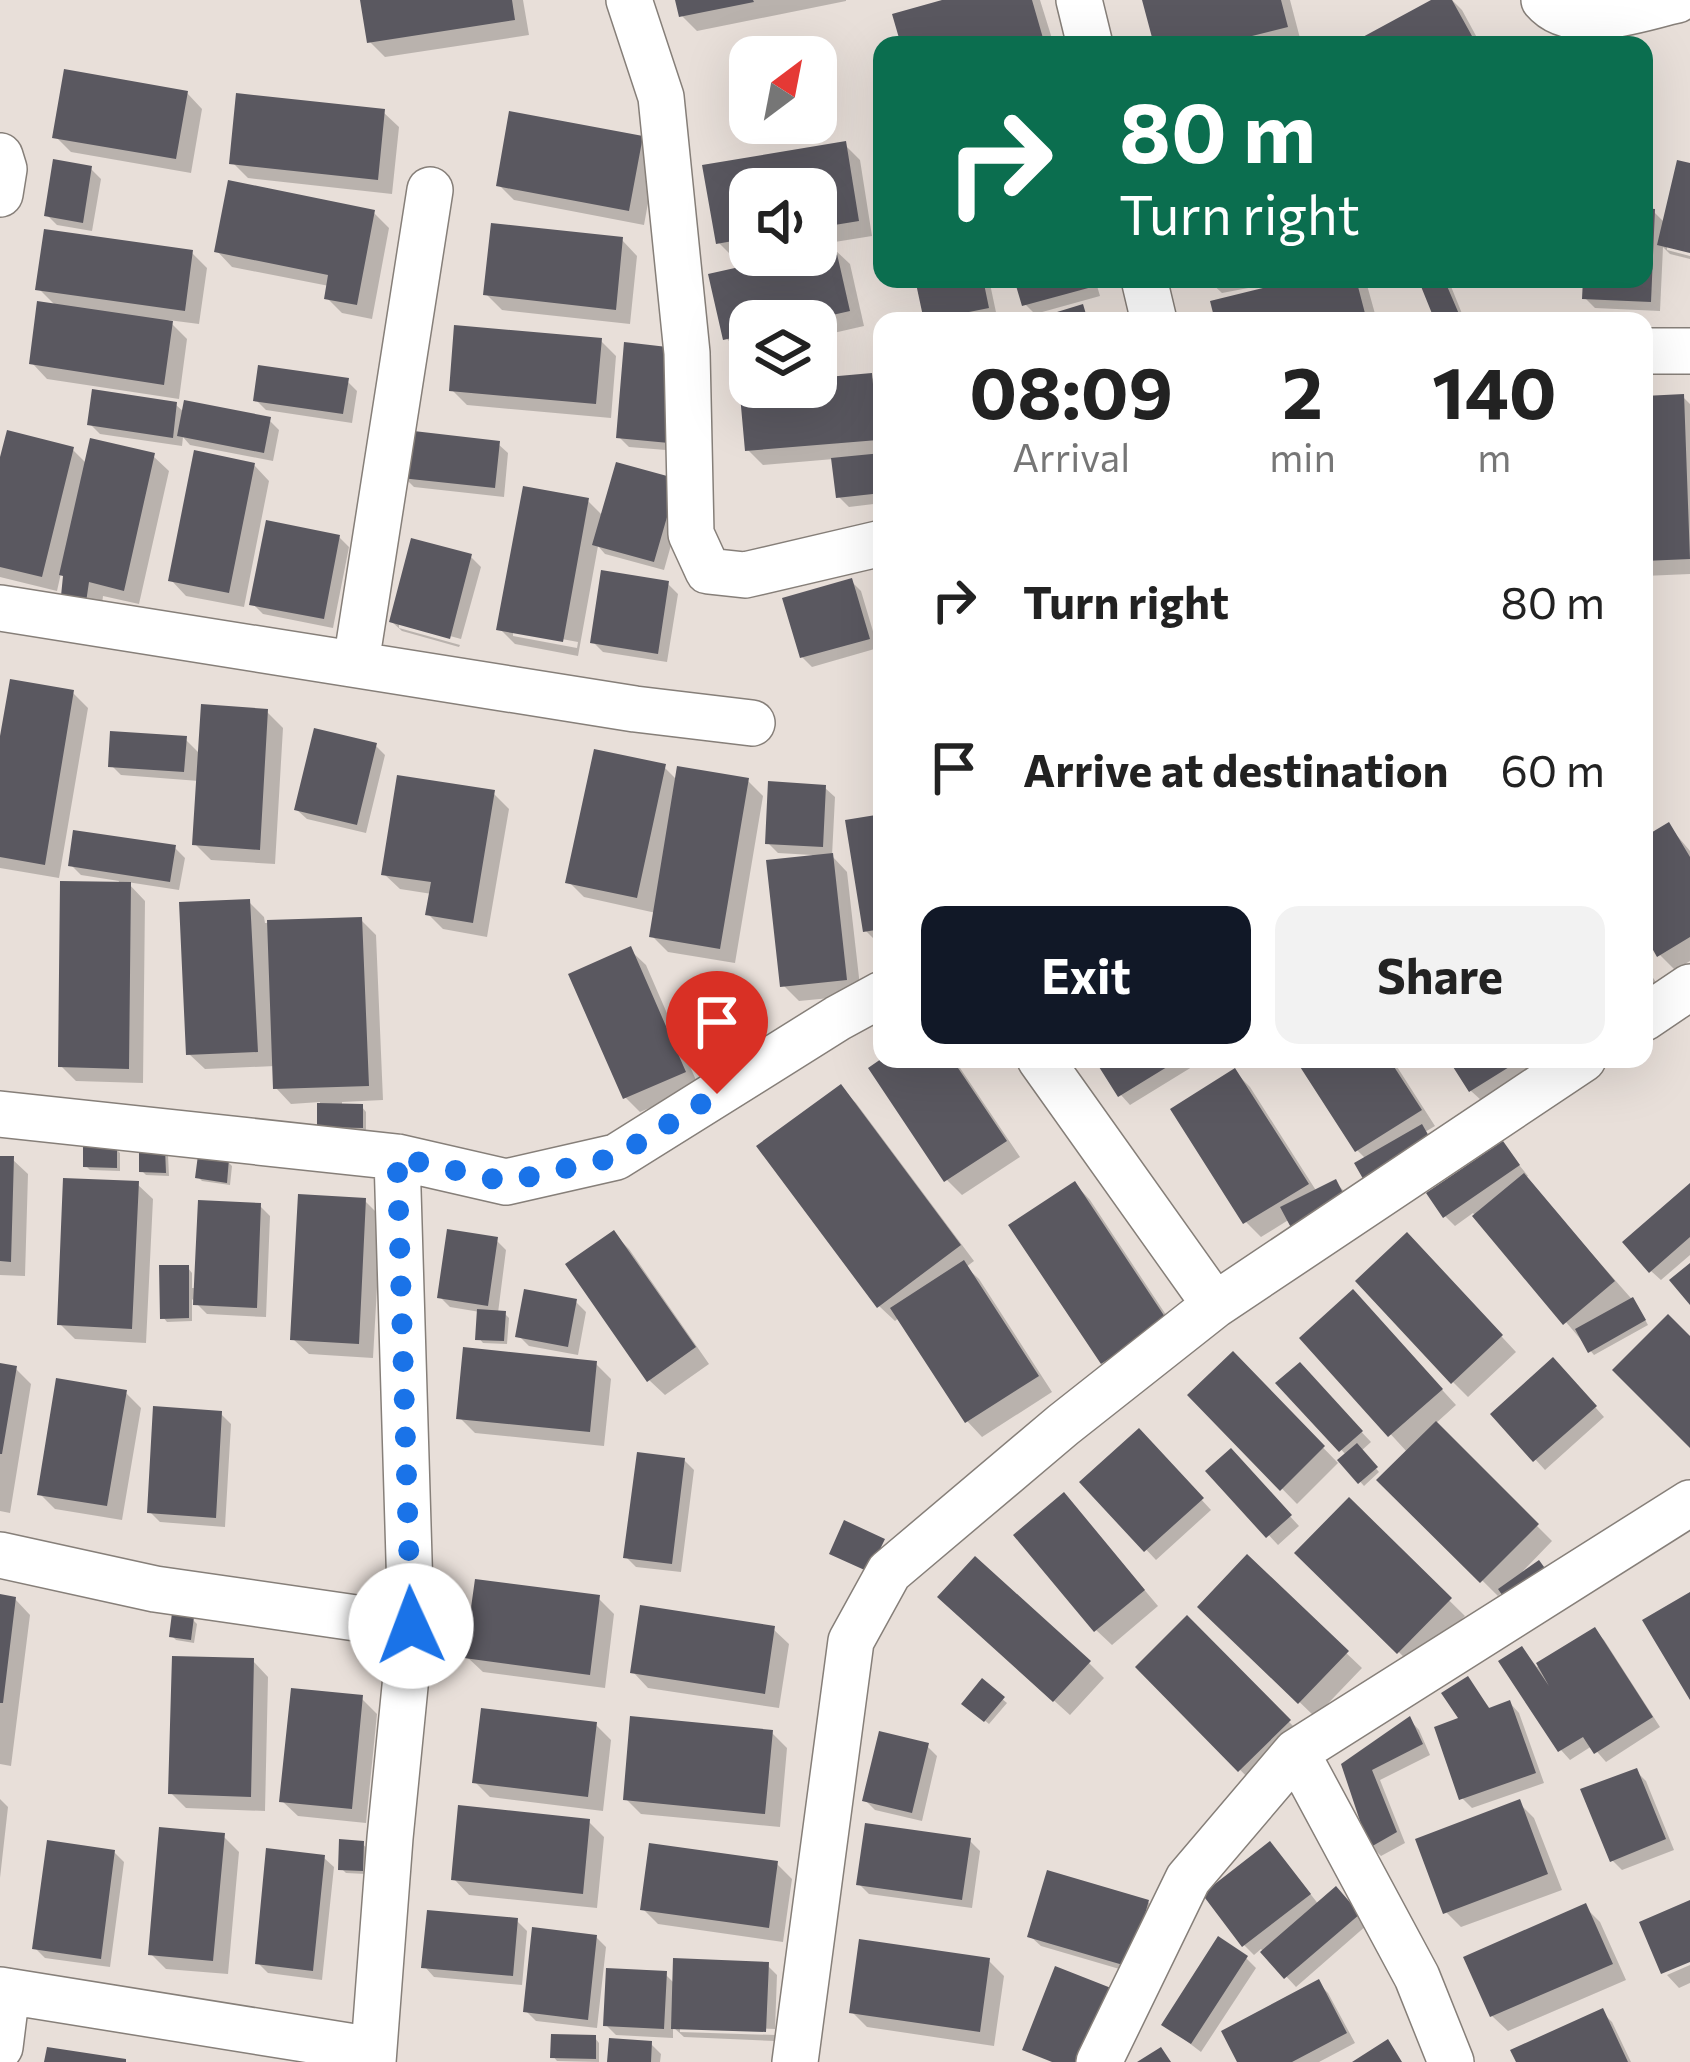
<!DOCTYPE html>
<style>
:root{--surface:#fff;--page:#f2f2f2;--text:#222;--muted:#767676;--accent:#111827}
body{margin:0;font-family:Commissioner,sans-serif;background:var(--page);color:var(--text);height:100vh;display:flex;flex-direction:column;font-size:45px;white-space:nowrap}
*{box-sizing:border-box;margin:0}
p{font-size:39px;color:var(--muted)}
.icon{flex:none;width:66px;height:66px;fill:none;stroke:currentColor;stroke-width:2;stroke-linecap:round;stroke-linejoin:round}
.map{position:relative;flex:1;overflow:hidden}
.details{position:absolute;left:873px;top:312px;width:780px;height:756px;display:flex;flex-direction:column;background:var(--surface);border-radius:24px;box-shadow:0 12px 48px #0002}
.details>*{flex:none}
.hud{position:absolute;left:873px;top:36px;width:780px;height:252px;border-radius:24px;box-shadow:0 12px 48px #0002;background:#0b6e4f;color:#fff;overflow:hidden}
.needle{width:78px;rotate:32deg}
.tools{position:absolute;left:729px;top:36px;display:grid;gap:24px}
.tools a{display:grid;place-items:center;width:108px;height:108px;border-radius:24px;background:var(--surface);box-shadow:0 12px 48px #0002;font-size:60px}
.pin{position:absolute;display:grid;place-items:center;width:102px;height:102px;color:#fff;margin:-123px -51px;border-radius:50% 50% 50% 0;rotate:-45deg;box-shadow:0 0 12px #0007}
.pin .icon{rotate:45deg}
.me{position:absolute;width:132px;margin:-66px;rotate:358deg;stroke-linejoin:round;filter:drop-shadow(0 0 9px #0008)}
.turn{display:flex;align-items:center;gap:42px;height:252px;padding:0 48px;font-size:54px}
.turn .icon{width:156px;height:156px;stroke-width:2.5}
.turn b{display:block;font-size:84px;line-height:102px}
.eta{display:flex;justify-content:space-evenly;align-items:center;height:204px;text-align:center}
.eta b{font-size:72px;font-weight:700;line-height:84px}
.primary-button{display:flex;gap:24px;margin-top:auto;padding:24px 48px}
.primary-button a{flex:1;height:138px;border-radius:24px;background:var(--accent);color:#fff;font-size:48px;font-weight:700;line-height:138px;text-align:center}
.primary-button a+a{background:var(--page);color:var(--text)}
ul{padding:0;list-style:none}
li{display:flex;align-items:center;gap:36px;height:168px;padding:0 48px}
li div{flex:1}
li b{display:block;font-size:45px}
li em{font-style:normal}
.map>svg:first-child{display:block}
.shadow{fill:#0003;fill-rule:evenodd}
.building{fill:#5a5860}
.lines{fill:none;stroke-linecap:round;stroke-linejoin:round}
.minor-casing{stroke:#867f79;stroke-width:48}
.minor{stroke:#fff;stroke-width:45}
.route{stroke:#1a73e8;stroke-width:21;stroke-dasharray:0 37.8}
</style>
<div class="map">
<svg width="1690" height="2062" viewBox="0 0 1690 2062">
<rect width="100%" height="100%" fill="#e8dfd9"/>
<!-- shadow -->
<path class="shadow" d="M363 0H523L529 35 385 57 370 42Z
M678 0H846V1L697 31 682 16Z
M952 0H1040L1054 45H905Z
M1145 0H1290L1301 42 1289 45H1157Z
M1437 0H1452L1462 10 1481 45H1354Z
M187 93 202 109 191 173 71 152 56 137Z
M383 112 399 127 392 194 248 178 233 163Z
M642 139 657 154 644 225 514 200 499 185Z
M845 145 860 160 872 236 816 245V189H750V255H752L734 258 719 243 706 167Z
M1690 166V250L1667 244V250L1690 256V259L1670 254 1663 247 1660 311 1595 308 1585 298 1586 279H1644V211L1654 212 1665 223Z
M91 169 101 179 92 231 57 225 47 215Z
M374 213 389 228 372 319 342 313 327 298 329 286 232 267 217 251Z
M622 240 637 256 630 324 502 310 486 294Z
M834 249 850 264 864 326 816 337V321H750V352L742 354 726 338 806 255H816Z
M191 252 207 268 199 324 168 320 187 339 179 399 47 379 32 363 57 307 39 289Z
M918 279H989L997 317 978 321H928Z
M1018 279H1095L1100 296 1035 314 1025 304Z
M1207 279H1361L1367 285 1377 321H1218L1276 288 1274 283 1222 293Z
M1421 279H1448L1465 321H1439Z
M601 341 616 356 611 418 467 405 452 390Z
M626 346 678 451 629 447 619 437Z
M870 376 882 388V503L849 507 839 497 834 459 763 465 748 450 750 386 816 387V381Z
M347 381 357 391 352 423 266 410 256 400Z
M1683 397 1690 404V574L1644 576V399Z
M176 405 185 413 269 420 279 430 273 461 190 445 183 437 182 446 100 434 90 424Z
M498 444 508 453 504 497 414 487 404 477Z
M73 450 87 464 153 456 169 471 139 604 103 596 100 623 61 573 57 591 0 577V470Z
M254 465 269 481 244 607 186 596 171 580Z
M686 492 664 570 605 554 598 546 578 656 515 644 499 628 588 501 603 516ZM513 630 578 642 577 648 513 636Z
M339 537 349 547 333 628 263 614 253 604Z
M471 557 481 567 461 639 399 622V628L460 645 459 647 402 631 392 622Z
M851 581 861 591 878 648 812 667 802 657Z
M668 584 678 594 667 662 603 652 593 642Z
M73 693 88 708 59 878 0 868V754Z
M267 712 283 728 275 864 211 860 195 844 199 781 121 775 111 765 185 739 201 755Z
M375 745 385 755 366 833 307 819 297 810Z
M664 767 678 781 747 780 763 796 735 963 668 952 652 936 656 913 584 897 569 882Z
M825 788 835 797 832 856 847 872 861 995 799 1001 783 985 812 855 778 853 768 843Z
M493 793 509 809 487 937 443 929 428 914 432 894 400 889 384 874Z
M882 817V939L875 940 865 930Z
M1669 826 1690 851V961L1675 970 1660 955 1644 928V840Z
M175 848 185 858 179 890 127 882 145 901 143 1083 76 1081 61 1066 119 881 81 875 71 865Z
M249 902 264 917 265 923 361 920 376 935 383 1100 342 1102V1107H362L366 1112V1131L324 1130 320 1125V1102L291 1104 276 1088 275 1066 205 1069 189 1054Z
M630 950 646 965 699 1087 640 1112 625 1097Z
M1644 965 1665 995 1644 1009Z
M886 1059H954L1020 1157 962 1195 947 1180Z
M1098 1059H1205L1130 1105 1121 1095Z
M1298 1059H1392L1435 1126 1425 1132 1431 1138 1366 1159 1357 1150Z
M1451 1059H1534L1537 1065 1481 1100 1471 1091Z
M1234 1071 1250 1087 1317 1192 1335 1182 1345 1192 1290 1219 1261 1237 1246 1222Z
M840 1088 856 1103 974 1261 966 1267 979 1279 1052 1392 982 1437 967 1421 900 1317 895 1321 879 1306Z
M1503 1145 1528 1176 1525 1178 1637 1305 1648 1325 1594 1355 1473 1213 1455 1226 1445 1216Z
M116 1149 120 1153V1171L90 1170 86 1166Z
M164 1151 168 1155 169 1176 146 1175 142 1171Z
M0 1159H12L28 1174 25 1276 0 1275Z
M228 1162 232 1166 230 1185 202 1181 198 1177Z
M137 1184 153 1199 146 1343 75 1339 60 1324Z
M1075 1184 1090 1200 1180 1336 1118 1378 1103 1362Z
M1690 1187V1255L1661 1280 1651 1271Z
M365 1201 381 1217 373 1358 309 1354 293 1339Z
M260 1206 270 1216 266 1317 207 1314 192 1299V1321L167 1322 163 1317 188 1268 192 1273V1288H197Z
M614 1234 629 1249 709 1364 665 1395 649 1380Z
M496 1240 506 1250 498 1313H504L509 1318 507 1344 483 1343 479 1338 480 1312 450 1307 440 1297Z
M1422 1251 1516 1352 1468 1397 1453 1382Z
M576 1302 586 1312 578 1355 529 1346 519 1336Z
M1368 1309 1456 1405 1435 1424 1552 1541 1523 1571 1525 1573 1498 1596 1381 1480 1408 1453 1303 1339Z
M1233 1355 1338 1463 1347 1456 1280 1383 1299 1366 1371 1442 1361 1451 1379 1472 1364 1486 1341 1460 1297 1504 1191 1395Z
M596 1364 611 1379 604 1446 475 1433 459 1417Z
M0 1366 16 1369 31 1384 10 1513 0 1511Z
M1563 1371 1604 1417 1545 1470 1494 1414Z
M126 1393 141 1408 122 1520 55 1509 40 1494Z
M221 1414 231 1424 225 1527 160 1522 150 1512Z
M1139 1432 1211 1510 1156 1560 1083 1482Z
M1231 1452 1299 1526 1278 1545 1209 1471Z
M684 1460 694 1470 681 1572 636 1567 626 1557Z
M1349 1502 1465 1616 1414 1667 1298 1553Z
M1079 1512 1158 1606 1112 1645 1096 1630Z
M1247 1559 1362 1668 1315 1717 1201 1607Z
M0 1597 15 1599 30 1615 11 1766 0 1764Z
M598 1598 614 1614 605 1688 483 1672 467 1657Z
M956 1612 1089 1663 1104 1678 1070 1715Z
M1187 1619 1304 1737 1255 1785 1139 1667Z
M193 1620 197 1624 194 1643 176 1640 172 1636Z
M773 1629 789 1644 779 1708 648 1688 633 1672Z
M1595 1631 1604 1640 1660 1727 1606 1762 1592 1746 1570 1760 1561 1750 1522 1649 1537 1667Z
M253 1661 268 1677 265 1811 186 1808 171 1793Z
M1468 1680 1491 1710 1510 1703 1519 1713 1544 1783 1472 1808 1462 1798V1720Z
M983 1683 1007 1703 989 1724 965 1704Z
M361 1698 377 1714 366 1823 298 1816 282 1801Z
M1410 1720 1419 1730 1430 1755 1380 1780 1405 1843 1381 1856 1372 1847 1345 1765Z
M596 1725 611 1740 603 1811 490 1797 475 1782Z
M772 1733 787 1748 780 1827 641 1814 626 1799Z
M927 1746 937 1756 922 1821 875 1810 865 1800Z
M1636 1771 1646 1781 1674 1850 1622 1870 1612 1860Z
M0 1799 8 1807 0 1878Z
M1519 1803 1534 1818 1562 1890 1461 1927 1446 1912Z
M589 1822 604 1837 597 1908 469 1895 454 1879Z
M223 1836 239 1852 228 1974 166 1969 151 1954Z
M970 1841 980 1851 972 1908 869 1894 859 1884Z
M362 1844 367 1848 366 1874 346 1873 341 1868Z
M114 1852 124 1862 110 1967 45 1958 35 1948Z
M1280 1855 1319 1905 1346 1900 1367 1925 1296 1987 1261 1949 1254 1955 1244 1945Z
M324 1858 334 1867 322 1980 268 1973 258 1963Z
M777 1864 792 1879 783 1942 658 1924 643 1909Z
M1148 1902 1158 1912 1140 1975 1041 1946 1031 1937Z
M1585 1907 1600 1922 1626 1980 1508 2031 1492 2016Z
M517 1921 527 1931 522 1985 434 1977 425 1967Z
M596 1937 606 1947 597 2028 536 2021 526 2011Z
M1246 1958 1256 1968 1201 2052 1164 2024Z
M989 1961 1004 1976 994 2046 867 2027 852 2012Z
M767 1965 777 1975 775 2029 680 2026V2032L775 2035V2041L684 2037 673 2027V2038L616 2035 606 2025 665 1974 675 1984Z
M1690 1965V1983L1679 1988 1667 1975Z
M1318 1983 1328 1993 1355 2043 1319 2062H1241Z
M1602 2012 1612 2022 1631 2062H1519Z
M595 2038 599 2043V2062L557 2061 553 2056Z
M651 2044 661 2054 660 2062H610Z"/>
<!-- building -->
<path class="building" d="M360 0H512L515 20 367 43Z
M675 0H753L754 2 679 17Z
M942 0H1032L1045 45H901L892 14Z
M1142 0H1281L1288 27 1216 45H1154Z
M1431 0H1452L1477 45H1348Z
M64 69 188 91 176 159 52 138Z
M236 93 385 109 378 180 229 164Z
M509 111 643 136 629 211 496 186Z
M846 141 859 221 816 228V189H750V238L716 244 702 165Z
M53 159 92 166 83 223 44 216Z
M1677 160 1690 163V253L1657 245Z
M228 180 375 210 357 305 324 299 328 275 214 252Z
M1644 208 1655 209 1651 302 1582 299 1583 279H1644Z
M491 223 623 237 616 310 483 295Z
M44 229 193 250 185 311 35 290Z
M835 245 850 311 806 321H750V334L723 340 708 274 793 255H816V250Z
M915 279H983L989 308 924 321Z
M1014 279H1090L1092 287 1022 306Z
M1300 279H1356L1367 321H1215L1210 301Z
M1418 279H1444L1462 321H1435Z
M37 301 173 321 164 385 29 364Z
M1083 304 1088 321H1031V320Z
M454 325 602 338 596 404 449 391Z
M624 342 676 348 669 443 616 438Z
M258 365 349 378 343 414 253 401Z
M872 373 878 440 745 451 739 384 750 383V387H816V378Z
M92 389 177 402 173 438 87 425Z
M1684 394 1690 559 1644 561V396Z
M184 400 271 417 264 453 177 436Z
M7 430 74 447 42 577 0 567V457Z
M405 430 500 441 495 488 401 478Z
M90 438 155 453 124 591 89 582 85 609 60 606 63 576 59 575Z
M194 450 255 463 229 593 168 581Z
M882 453V493L836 498 831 458Z
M616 462 678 479 654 562 592 545Z
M523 486 589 498 563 642 496 630Z
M266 520 340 535 324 619 249 605Z
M411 538 472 554 450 639 389 622Z
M601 570 669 581 658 654 590 643Z
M852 578 870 639 800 658 782 598Z
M10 679 74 690 45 865 0 857V736Z
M201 704 268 709 260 850 192 845Z
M314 728 377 743 357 825 294 810Z
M110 731 187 736 184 772 108 767Z
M594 749 666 764 637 898 565 883Z
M677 766 749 778 720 949 649 937Z
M397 775 495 790 473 923 425 915 431 882 381 875Z
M768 781 826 785 823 847 765 844Z
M882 814V929L863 932 845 820Z
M1669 822 1690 857V937L1657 957 1644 934V837Z
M73 830 176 845 170 882 68 866Z
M833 853 847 980 780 987 766 860Z
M60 881 131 882 129 1069 58 1067Z
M250 899 258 1052 186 1055 179 902Z
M362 917 369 1086 273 1089 267 920Z
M631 946 686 1072 623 1099 568 974Z
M881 1059H952L1007 1141 944 1182 868 1068Z
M1094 1059H1180L1118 1097Z
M1295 1059H1389L1422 1110 1355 1152Z
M1448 1059H1522L1469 1092Z
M1235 1068 1309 1184 1243 1224 1170 1109Z
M841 1084 961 1245 877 1308 756 1146Z
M317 1103 363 1104V1128L317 1127Z
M1422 1124 1438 1152 1370 1191 1354 1163Z
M1503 1141 1520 1165 1443 1218 1426 1193Z
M83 1145 117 1146V1168L83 1167Z
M139 1148H165L166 1173 139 1172Z
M198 1155 229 1159 227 1183 195 1178Z
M0 1156H14L11 1262 0 1261Z
M1524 1173 1615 1281 1563 1325 1472 1216Z
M63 1178 139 1181 132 1329 57 1325Z
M1336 1179 1351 1209 1296 1237 1280 1207Z
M1075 1181 1167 1320 1101 1364 1008 1225Z
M1690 1183V1237L1649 1273 1622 1242Z
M298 1194 366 1198 359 1344 290 1340Z
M198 1200 261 1203 257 1308 193 1305Z
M447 1229 498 1237 488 1306 437 1298Z
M614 1230 696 1347 647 1382 565 1264Z
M1407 1232 1503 1335 1451 1384 1355 1281Z
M964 1260 1039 1376 965 1423 890 1308Z
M1690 1263V1305L1669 1280Z
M159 1265H189V1318L160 1319Z
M524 1289 577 1299 568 1347 515 1337Z
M1353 1289 1443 1389 1388 1437 1299 1338Z
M1633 1297 1646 1320 1588 1353 1575 1329Z
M477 1309 506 1311 504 1341 475 1340Z
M1668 1314 1690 1336V1448L1612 1370Z
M463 1347 597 1361 590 1432 456 1419Z
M1233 1351 1325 1446 1280 1491 1187 1395Z
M1553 1357 1597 1406 1533 1462 1490 1414Z
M1300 1362 1363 1431 1339 1452 1275 1383Z
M0 1363 17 1366 2 1454H0Z
M56 1378 127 1390 107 1506 37 1495Z
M153 1406 222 1411 216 1518 147 1513Z
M1436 1421 1539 1524 1480 1583 1376 1480Z
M1139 1428 1204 1498 1144 1552 1079 1482Z
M1357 1443 1378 1467 1358 1484 1337 1460Z
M1231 1448 1292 1515 1266 1538 1205 1471Z
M637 1452 685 1458 672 1564 623 1558Z
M1064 1492 1145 1590 1094 1632 1013 1535Z
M1349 1497 1452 1598 1397 1654 1294 1553Z
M844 1520 885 1539 869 1572 829 1554Z
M1247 1554 1349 1651 1298 1704 1197 1607Z
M975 1556 1091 1661 1053 1702 937 1597Z
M1539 1560 1552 1578 1511 1608 1498 1589Z
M475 1579 600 1595 590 1675 464 1658Z
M1690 1592V1700L1642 1620Z
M0 1594 16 1597 3 1703H0Z
M640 1605 775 1626 765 1694 630 1673Z
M172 1613 194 1617 191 1640 169 1637Z
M1187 1615 1291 1720 1238 1772 1135 1667Z
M1595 1627 1653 1717 1594 1754 1583 1737 1558 1752 1498 1661 1522 1646 1549 1686 1536 1663Z
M172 1656 254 1658 251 1797 168 1794Z
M1468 1676 1489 1708 1510 1700 1536 1773 1459 1800 1434 1727 1458 1718 1441 1693Z
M982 1678 1005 1697 984 1722 961 1704Z
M291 1688 363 1695 352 1809 279 1802Z
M481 1708 597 1722 588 1797 472 1783Z
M630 1716 773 1730 765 1814 623 1800Z
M1410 1716 1423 1744 1372 1770 1397 1832 1369 1848 1341 1764Z
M879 1731 929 1743 912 1813 862 1801Z
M1637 1768 1666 1839 1610 1862 1580 1789Z
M1520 1799 1548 1874 1443 1914 1415 1839Z
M458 1805 590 1819 583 1894 451 1880Z
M865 1823 971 1838 962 1900 856 1885Z
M159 1827 225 1833 213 1961 148 1955Z
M339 1839 364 1841 363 1871 338 1870Z
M47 1840 115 1850 101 1959 32 1949Z
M1270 1841 1311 1894 1242 1947 1202 1894Z
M649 1843 778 1861 769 1928 640 1910Z
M266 1848 325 1855 313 1971 255 1964Z
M1047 1870 1149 1900 1130 1967 1027 1937Z
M1336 1886 1360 1914 1284 1979 1260 1952Z
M1690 1900V1962L1661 1974 1639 1922Z
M1586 1903 1613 1964 1490 2017 1463 1957Z
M427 1910 518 1918 513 1976 421 1968Z
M532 1927 597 1935 588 2020 523 2012Z
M1218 1936 1248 1956 1191 2044 1161 2025Z
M859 1939 990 1958 980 2032 849 2013Z
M673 1958 769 1962 766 2032 671 2029Z
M1055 1966 1111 1988 1081 2062H1052L1022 2050Z
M606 1968 667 1971 664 2029 603 2026Z
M1319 1979 1347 2033 1292 2062H1237L1221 2031Z
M1603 2008 1628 2062H1516L1510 2050Z
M551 2034 596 2035V2059L550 2058Z
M609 2038 652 2041 651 2062H607Z
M1388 2039 1402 2062H1352Z
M47 2047 126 2059V2062H44Z
M1161 2047 1171 2062H1137Z"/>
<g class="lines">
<defs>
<path id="minor" d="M629 0 661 97 687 353 691 534 708 571 745 575 882 543
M1079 0 1090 45
M1544 0C1573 34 1640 8 1677 0
M0 156 4 169 0 194
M1144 279 1154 321
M1644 351H1690
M0 608 635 709 752 723
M356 663 430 190
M1644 1018 1690 987
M1040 1059 1215 1305
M0 1114 397 1157 506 1182 616 1157 838 1018 882 994
M0 1555 155 1589 411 1626
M1296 1752 1417 1977 1451 2062
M0 1990 373 2050
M0 2047 7 1991
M373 2062 390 1838 411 1626 397 1157
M795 2062 851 1641 889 1572 1063 1425 1215 1305 1583 1059
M1099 2062 1188 1879 1296 1752 1690 1503"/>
</defs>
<!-- minor casing -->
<use href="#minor" class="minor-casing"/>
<!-- minor -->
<use href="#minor" class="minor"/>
</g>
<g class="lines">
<!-- route -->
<path class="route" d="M411 1626 397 1157 506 1182 616 1157 717 1094"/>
</g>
</svg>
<div class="tools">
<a><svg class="needle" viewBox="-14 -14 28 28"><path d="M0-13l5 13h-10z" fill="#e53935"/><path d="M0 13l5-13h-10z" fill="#767676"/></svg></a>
<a><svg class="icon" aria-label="sound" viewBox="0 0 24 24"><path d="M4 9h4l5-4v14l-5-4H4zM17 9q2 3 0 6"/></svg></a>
<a><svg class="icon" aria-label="layers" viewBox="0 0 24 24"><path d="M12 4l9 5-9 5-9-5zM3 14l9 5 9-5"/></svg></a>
</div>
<div class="pin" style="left:717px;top:1094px;background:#d93025"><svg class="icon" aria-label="arrive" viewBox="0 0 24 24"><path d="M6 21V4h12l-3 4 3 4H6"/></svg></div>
<svg class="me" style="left:411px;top:1626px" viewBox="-20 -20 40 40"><circle r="19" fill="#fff"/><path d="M0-13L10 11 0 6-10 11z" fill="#1a73e8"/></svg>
<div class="hud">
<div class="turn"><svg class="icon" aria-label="right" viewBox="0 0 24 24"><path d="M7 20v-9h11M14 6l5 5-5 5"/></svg><div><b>80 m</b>Turn right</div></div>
</div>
<section class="details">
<div class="eta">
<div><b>08:09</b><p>Arrival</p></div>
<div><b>2</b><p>min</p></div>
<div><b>140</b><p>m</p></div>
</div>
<ul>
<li><svg class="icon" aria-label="right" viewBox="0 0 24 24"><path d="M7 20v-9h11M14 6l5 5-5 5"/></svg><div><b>Turn right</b></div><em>80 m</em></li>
<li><svg class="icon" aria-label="arrive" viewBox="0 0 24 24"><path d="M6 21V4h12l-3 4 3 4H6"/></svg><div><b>Arrive at destination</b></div><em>60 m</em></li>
</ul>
<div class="primary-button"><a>Exit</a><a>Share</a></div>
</section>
</div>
